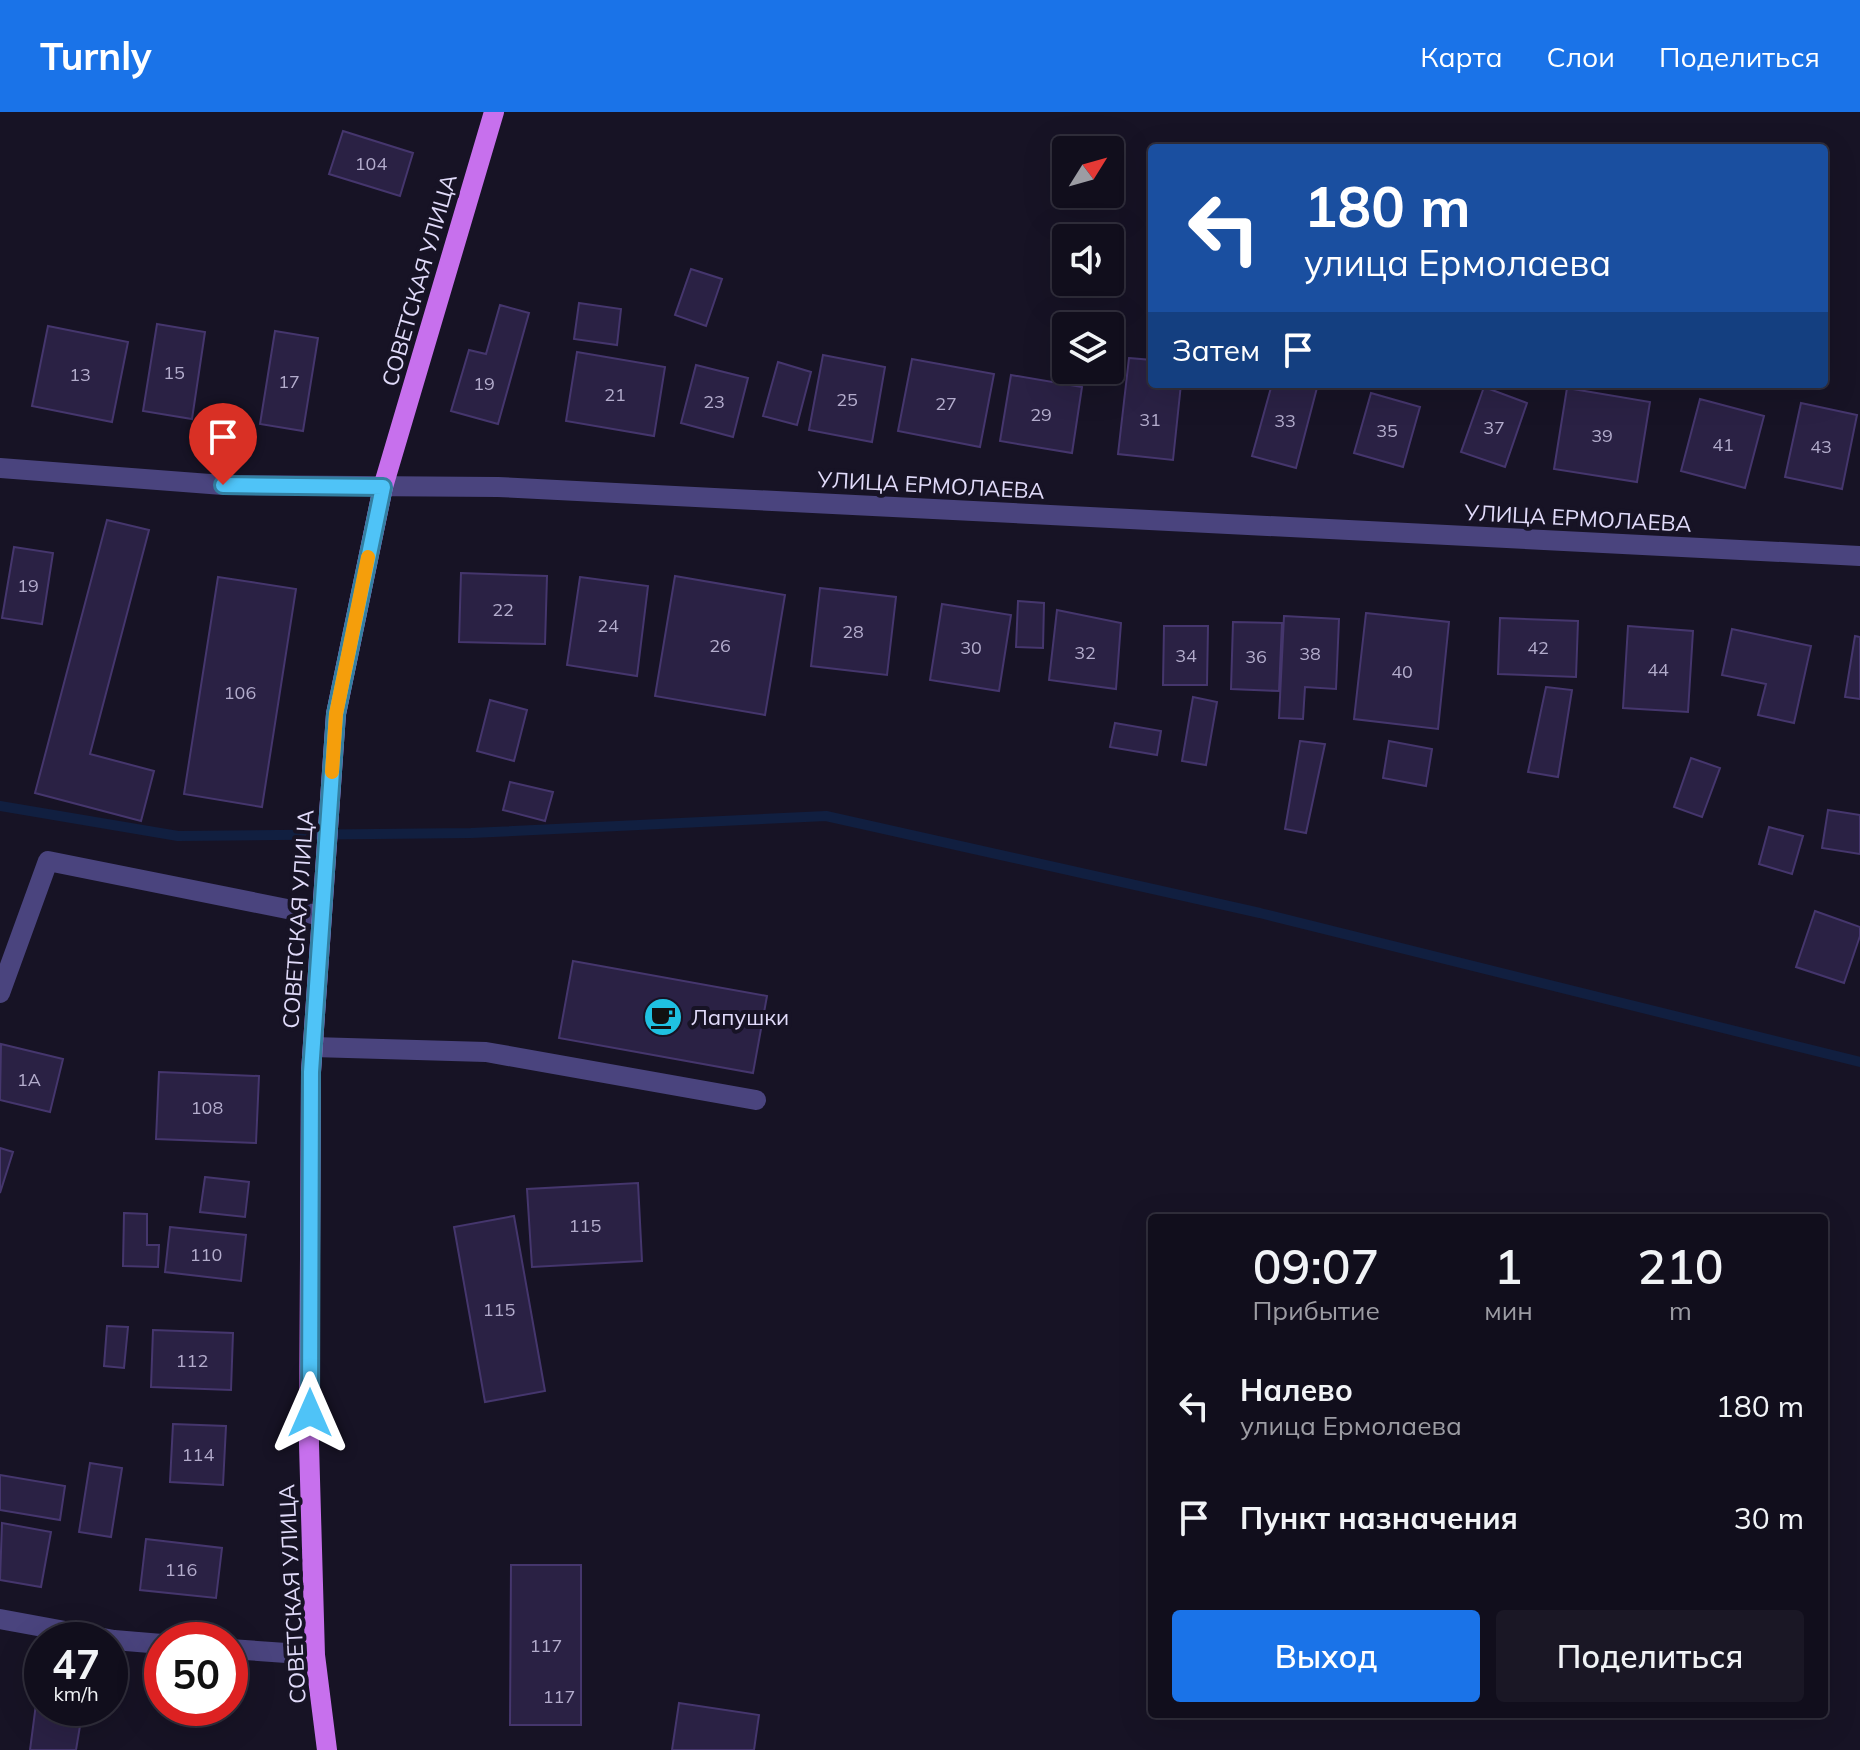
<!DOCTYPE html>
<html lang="ru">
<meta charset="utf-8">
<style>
:root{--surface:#110e1c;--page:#1a1725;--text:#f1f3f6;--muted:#9c9ca3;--line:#302e3b;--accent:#1a73e8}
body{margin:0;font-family:Mulish,sans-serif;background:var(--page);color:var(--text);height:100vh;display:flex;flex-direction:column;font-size:30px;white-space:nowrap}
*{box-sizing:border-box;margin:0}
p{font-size:26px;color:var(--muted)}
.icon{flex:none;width:44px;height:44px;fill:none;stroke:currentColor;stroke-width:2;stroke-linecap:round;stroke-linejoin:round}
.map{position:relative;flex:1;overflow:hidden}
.panel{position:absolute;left:1148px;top:1102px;width:680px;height:504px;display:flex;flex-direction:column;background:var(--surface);border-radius:8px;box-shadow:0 8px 32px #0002,0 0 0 2px var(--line)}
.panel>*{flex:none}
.banner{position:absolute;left:1148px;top:32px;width:680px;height:244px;border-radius:8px;box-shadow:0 8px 32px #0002,0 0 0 2px var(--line);background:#1a4fa0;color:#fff;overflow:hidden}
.needle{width:52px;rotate:53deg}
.buttons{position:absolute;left:1052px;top:24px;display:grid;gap:16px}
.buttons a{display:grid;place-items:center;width:72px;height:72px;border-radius:8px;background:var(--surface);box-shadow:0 8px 32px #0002,0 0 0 2px var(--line);font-size:40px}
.speed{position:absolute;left:24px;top:1510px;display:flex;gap:16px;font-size:40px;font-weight:700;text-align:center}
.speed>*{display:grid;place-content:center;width:104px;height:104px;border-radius:50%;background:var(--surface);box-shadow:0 8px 32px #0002,0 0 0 2px var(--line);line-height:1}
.speed small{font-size:20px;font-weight:400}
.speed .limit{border:12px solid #d22;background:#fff;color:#111}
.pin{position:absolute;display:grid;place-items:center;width:68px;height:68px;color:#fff;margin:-82px -34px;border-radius:50% 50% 50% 0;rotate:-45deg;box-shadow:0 0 8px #0007}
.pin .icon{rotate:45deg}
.me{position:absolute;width:88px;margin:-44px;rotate:0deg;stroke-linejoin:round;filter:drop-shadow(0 0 6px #0008)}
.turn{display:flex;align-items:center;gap:28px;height:168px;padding:0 24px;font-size:36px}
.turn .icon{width:104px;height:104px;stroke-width:2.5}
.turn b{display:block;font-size:56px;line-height:68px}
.then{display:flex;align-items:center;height:76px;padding:0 24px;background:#0003;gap:16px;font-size:30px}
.eta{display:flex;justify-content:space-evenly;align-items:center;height:136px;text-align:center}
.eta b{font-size:48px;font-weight:600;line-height:56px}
.button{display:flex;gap:16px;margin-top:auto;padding:16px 24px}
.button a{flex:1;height:92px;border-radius:8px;background:var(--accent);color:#fff;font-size:32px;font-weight:600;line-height:92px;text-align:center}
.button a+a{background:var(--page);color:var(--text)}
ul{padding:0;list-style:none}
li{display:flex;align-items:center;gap:24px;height:112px;padding:0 24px}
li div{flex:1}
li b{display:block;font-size:30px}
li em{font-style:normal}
header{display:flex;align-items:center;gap:48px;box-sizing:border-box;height:112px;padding:0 40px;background:var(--accent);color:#fff}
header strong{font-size:38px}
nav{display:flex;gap:44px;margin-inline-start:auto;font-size:28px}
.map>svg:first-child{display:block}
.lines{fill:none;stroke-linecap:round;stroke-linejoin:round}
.stream{stroke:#111f40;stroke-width:10}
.building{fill:#2a2144;stroke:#45366d;stroke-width:2}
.minor{stroke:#4a447e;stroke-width:20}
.major{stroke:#c770ed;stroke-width:20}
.route-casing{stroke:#337fa1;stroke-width:20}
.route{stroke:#4fc3f7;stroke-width:14}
.slow{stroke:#f59e0b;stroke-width:14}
.labels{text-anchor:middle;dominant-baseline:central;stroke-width:8;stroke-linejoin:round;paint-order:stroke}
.number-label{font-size:18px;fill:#b3accc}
.street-label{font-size:22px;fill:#e1dbfa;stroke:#171325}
.poi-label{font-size:22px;fill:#e1dbfa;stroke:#171325;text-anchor:start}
</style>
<header>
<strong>Turnly</strong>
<nav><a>Карта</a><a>Слои</a><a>Поделиться</a></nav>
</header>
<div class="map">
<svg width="1860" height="1638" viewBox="0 0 1860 1638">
<rect width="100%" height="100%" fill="#171325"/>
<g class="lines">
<!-- stream -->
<path class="stream" d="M0 694 178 724 471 721 826 704 1260 801 1860 950"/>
</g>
<!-- building -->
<path class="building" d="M343 19 413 41 400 84 329 62Z
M691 157 722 167 706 214 675 203Z
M579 191 621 197 617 233 574 227Z
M500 193 529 201 498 312 451 299 469 238 486 242Z
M157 212 205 220 192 307 143 299Z
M48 214 128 230 112 310 32 294Z
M275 219 318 226 303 319 260 312Z
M577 240 665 255 654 324 566 309Z
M823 243 885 255 872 330 809 318Z
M1129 246 1152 248V272H1181L1173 348 1118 342Z
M912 247 994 262 980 335 898 319Z
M778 250 811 260 797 313 763 304Z
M696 253 748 266 733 325 681 311Z
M1011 263 1082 275 1072 341 1000 329Z
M1272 272H1318L1296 356 1252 344Z
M1484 275 1527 291 1505 355 1461 340Z
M1567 276 1650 290 1637 370 1554 357Z
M1371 281 1420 295 1403 355 1354 341Z
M1700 287 1764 304 1745 376 1681 359Z
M1801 291 1857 303 1842 377 1785 365Z
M107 408 149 418 90 642 154 659 141 709 35 681Z
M14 435 53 441 42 512 2 506Z
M461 461 547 464 545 532 459 530Z
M675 464 785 483 765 603 655 584Z
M218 465 296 477 262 695 184 682Z
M580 465 648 474 637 564 567 553Z
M820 476 896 485 887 563 811 554Z
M1018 489 1044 491 1043 536 1016 535Z
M942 492 1011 503 999 579 930 568Z
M1057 498 1121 511 1116 577 1049 568Z
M1366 501 1449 510 1438 617 1354 607Z
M1284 504 1339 507 1336 577 1305 575 1303 607 1279 606Z
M1500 506 1578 509 1576 565 1498 562Z
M1233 510 1282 511 1279 579 1231 577Z
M1164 514H1208L1207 573H1163Z
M1628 514 1693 519 1688 600 1623 596Z
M1732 517 1811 534 1794 611 1758 603 1766 572 1722 563Z
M1855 524 1860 525V587L1845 585Z
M1546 575 1572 578 1558 665 1528 660Z
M1193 585 1217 590 1206 653 1182 649Z
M490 588 527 598 514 649 477 639Z
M1115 611 1161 619 1157 643 1110 635Z
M1300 629 1325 632 1306 721 1285 717Z
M1389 629 1432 637 1426 674 1383 666Z
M1691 646 1720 656 1702 705 1674 695Z
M510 670 553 680 545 709 503 698Z
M1828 698 1860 703V742L1822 736Z
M1769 715 1803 724 1792 762 1759 752Z
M1815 799 1860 815V824L1844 871 1796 855Z
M573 849 767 884 753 961 559 926Z
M1 932 63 947 50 1000 0 988Z
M159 960 259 964 256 1031 156 1027Z
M0 1036 13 1040 0 1081Z
M205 1065 249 1070 245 1105 200 1100Z
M638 1071 642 1149 532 1155 527 1077Z
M124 1101 147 1102V1133H159L158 1155 123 1154Z
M514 1104 545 1279 485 1290 454 1115Z
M170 1115 246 1123 241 1169 165 1160Z
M107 1214 128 1215 124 1256 104 1254Z
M153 1218 233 1221 231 1278 151 1275Z
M173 1312 226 1314 223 1373 170 1370Z
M90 1351 122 1356 111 1425 79 1420Z
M0 1363 65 1374 60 1408 0 1398Z
M2 1411 51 1420 41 1475 0 1468Z
M146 1427 222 1436 216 1486 140 1478Z
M511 1453H581V1613H510Z
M39 1569 42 1570V1596H83L76 1638H30Z
M679 1591 759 1603 754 1638H672Z"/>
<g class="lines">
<!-- minor -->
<path class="minor" d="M0 356 223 373 498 375 1860 444
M0 881 48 749 322 804
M313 935 486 940 756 988
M0 1507 114 1528 162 1532
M230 1537 315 1543"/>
<!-- major -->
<path class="major" d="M327 1638 315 1543 309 1332 311 960 336 602 383 375 494 0"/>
</g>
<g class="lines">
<defs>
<path id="route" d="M223 373 383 375 336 602 311 960 310 1301"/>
</defs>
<!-- route casing -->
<use href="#route" class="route-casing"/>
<!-- route -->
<use href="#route" class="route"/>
<!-- slow -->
<path class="slow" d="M332 660 336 602 368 445"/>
</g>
<!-- icons -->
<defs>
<symbol id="cafe-disc" viewBox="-11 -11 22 22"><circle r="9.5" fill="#1fc1e2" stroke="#171325"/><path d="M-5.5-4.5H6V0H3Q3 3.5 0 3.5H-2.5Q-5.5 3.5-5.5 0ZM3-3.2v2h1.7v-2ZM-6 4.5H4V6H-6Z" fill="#111"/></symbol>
</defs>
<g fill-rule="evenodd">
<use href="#cafe-disc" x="641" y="883" width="44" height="44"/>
</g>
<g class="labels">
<!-- number labels -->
<g class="number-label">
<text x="371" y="51">104</text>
<text x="174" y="260">15</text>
<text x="80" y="262">13</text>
<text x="289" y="269">17</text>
<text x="484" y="271">19</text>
<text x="615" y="282">21</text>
<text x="847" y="287">25</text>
<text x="714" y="289">23</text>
<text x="946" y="291">27</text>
<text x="1041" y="302">29</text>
<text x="1150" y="307">31</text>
<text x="1285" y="308">33</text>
<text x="1494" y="315">37</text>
<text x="1387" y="318">35</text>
<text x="1602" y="323">39</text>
<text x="1723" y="332">41</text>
<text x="1821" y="334">43</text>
<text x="28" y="473">19</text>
<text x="503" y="497">22</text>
<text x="608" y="513">24</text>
<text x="853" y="519">28</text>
<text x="720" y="533">26</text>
<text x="971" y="535">30</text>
<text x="1538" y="535">42</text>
<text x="1085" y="540">32</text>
<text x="1310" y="541">38</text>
<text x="1186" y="543">34</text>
<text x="1256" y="544">36</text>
<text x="1658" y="557">44</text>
<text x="1402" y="559">40</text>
<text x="240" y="580">106</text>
<text x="29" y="967">1А</text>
<text x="207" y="995">108</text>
<text x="585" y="1113">115</text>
<text x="206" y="1142">110</text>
<text x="499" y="1197">115</text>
<text x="192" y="1248">112</text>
<text x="198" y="1342">114</text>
<text x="181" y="1457">116</text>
<text x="546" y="1533">117</text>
<text x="559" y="1584">117</text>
</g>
<!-- street labels -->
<g class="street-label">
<text transform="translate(419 168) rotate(-74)">СОВЕТСКАЯ УЛИЦА</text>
<text transform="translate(931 373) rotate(3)">УЛИЦА ЕРМОЛАЕВА</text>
<text transform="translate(1578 406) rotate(3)">УЛИЦА ЕРМОЛАЕВА</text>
<text transform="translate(298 807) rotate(-86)">СОВЕТСКАЯ УЛИЦА</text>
<text transform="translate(292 1482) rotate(-93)">СОВЕТСКАЯ УЛИЦА</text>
</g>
<!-- poi labels -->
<g class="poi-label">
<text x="691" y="905">Лапушки</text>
</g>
</g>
</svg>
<div class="buttons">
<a><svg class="needle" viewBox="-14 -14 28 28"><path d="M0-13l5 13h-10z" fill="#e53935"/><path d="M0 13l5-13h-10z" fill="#9c9ca3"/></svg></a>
<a><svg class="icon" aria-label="sound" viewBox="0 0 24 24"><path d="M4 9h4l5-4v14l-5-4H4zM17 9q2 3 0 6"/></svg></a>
<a><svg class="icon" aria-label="layers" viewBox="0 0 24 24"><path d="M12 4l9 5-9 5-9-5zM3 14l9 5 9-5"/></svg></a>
</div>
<div class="speed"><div>47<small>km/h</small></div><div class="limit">50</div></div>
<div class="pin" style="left:223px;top:373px;background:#d93025"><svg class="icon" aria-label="arrive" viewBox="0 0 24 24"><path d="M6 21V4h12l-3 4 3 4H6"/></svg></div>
<svg class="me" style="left:310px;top:1301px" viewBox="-20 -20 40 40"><path d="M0-17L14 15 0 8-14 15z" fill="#4fc3f7" stroke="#fff" stroke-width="4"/></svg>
<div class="banner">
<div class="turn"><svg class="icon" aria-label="left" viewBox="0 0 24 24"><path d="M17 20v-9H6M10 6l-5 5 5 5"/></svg><div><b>180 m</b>улица Ермолаева</div></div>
<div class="then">Затем<svg class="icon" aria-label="arrive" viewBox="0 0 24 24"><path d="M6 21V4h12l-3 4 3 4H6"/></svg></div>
</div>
<section class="panel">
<div class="eta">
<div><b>09:07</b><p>Прибытие</p></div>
<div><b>1</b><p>мин</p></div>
<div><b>210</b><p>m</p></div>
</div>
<ul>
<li><svg class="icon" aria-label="left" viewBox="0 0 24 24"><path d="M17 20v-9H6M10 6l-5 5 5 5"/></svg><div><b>Налево</b><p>улица Ермолаева</p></div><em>180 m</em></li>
<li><svg class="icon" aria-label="arrive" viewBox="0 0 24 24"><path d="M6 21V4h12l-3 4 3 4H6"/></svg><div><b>Пункт назначения</b></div><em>30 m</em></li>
</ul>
<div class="button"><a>Выход</a><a>Поделиться</a></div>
</section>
</div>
